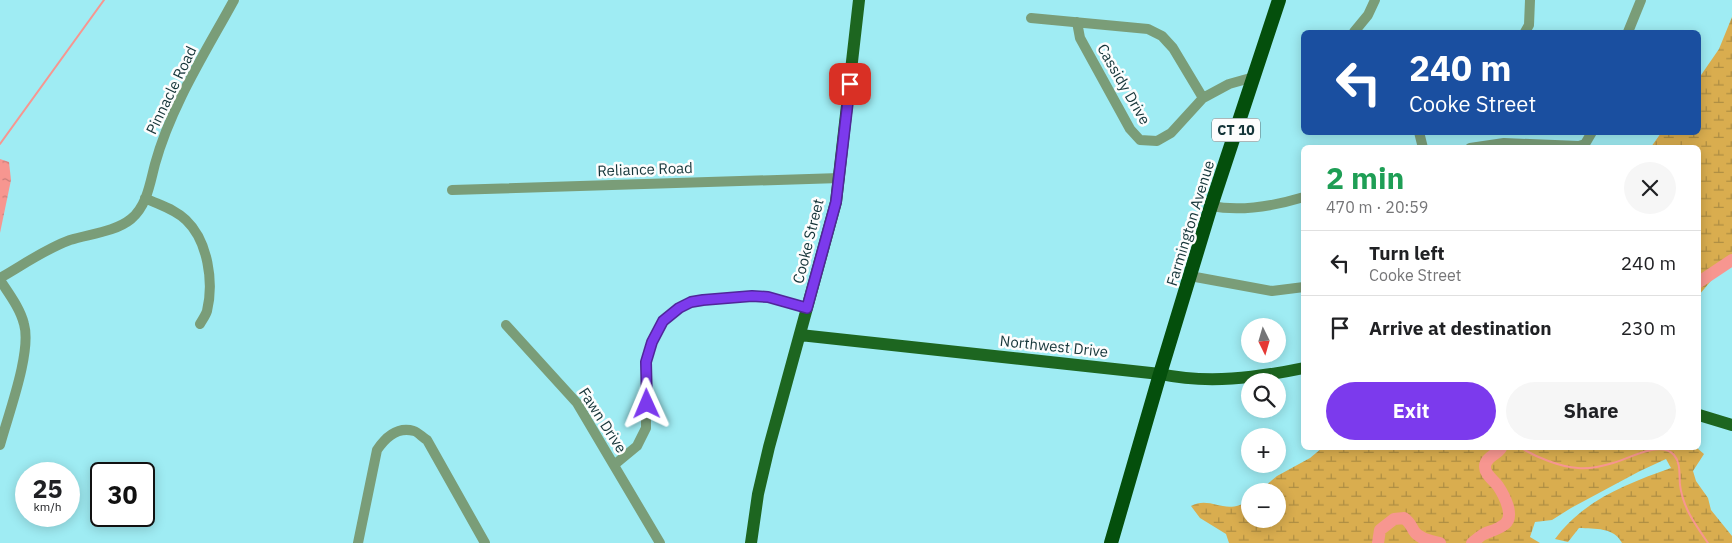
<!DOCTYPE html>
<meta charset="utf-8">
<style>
:root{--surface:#fff;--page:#f6f6f6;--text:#202124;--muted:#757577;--line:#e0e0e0;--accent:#7c3aed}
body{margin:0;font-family:"IBM Plex Sans",sans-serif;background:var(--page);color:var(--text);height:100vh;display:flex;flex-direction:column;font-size:19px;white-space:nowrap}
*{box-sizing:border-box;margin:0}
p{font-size:16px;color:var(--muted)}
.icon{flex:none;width:28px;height:28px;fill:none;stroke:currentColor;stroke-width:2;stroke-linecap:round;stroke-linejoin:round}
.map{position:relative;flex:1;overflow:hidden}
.panel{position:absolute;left:1301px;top:145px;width:400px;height:305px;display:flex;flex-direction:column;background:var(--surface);border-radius:8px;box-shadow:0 2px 12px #0003}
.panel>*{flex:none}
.hud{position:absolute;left:1301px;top:30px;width:400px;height:105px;border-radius:8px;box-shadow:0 2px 12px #0003;background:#1a4fa0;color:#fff;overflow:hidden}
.needle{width:32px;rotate:175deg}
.fabs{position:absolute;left:1241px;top:318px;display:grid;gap:10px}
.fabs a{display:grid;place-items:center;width:45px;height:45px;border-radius:50%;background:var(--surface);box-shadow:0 2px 12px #0003;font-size:25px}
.speed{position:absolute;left:15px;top:462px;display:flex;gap:10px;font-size:25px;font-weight:700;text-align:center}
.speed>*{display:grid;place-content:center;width:65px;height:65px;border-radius:50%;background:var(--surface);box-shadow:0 2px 12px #0003;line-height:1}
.speed small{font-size:12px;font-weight:400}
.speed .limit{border:2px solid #111;border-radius:8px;background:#fff;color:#111}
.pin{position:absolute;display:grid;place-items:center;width:42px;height:42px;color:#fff;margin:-21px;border-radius:10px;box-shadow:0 2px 8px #0006}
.me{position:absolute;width:55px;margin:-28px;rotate:359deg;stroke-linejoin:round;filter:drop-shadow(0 0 4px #0008)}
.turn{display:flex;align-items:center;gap:18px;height:105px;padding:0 25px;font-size:22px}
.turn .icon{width:65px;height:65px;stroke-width:2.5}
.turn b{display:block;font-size:35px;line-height:42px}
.round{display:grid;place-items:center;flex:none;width:52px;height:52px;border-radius:26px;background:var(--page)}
.head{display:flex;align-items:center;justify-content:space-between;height:85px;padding:0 25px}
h1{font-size:30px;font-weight:800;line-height:38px;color:#1e9e55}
.action{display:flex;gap:10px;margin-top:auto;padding:10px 25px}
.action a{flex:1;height:58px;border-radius:30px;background:var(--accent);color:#fff;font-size:20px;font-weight:800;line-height:58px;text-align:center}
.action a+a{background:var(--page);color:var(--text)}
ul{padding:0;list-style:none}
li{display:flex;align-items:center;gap:15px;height:65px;padding:0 25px;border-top:1px solid var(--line)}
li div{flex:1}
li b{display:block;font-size:19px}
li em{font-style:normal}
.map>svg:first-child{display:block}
.wetland{fill:url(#wetland-marsh)}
.water{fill:url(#water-ripples)}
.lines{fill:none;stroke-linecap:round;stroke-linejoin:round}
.stream{stroke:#f79690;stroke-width:2}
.river{stroke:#f79690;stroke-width:12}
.minor{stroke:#7a9d78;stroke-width:10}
.major{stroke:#1d6620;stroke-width:12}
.highway{stroke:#044f0c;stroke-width:14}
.route-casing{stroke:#51269a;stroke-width:12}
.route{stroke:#7c3aed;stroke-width:9}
.labels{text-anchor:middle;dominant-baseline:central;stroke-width:5;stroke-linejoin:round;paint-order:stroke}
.shield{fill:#fdfdfd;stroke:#5b7174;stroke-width:1}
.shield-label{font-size:14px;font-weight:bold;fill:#153539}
.street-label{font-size:15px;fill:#153539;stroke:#fdfdfd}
</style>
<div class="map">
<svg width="1732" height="543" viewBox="0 0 1732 543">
<defs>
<pattern id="wetland-marsh" width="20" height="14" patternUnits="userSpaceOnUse" patternTransform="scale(1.25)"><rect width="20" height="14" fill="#d9ad4f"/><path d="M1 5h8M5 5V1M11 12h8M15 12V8" fill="none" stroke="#af8e43"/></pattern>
<pattern id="water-ripples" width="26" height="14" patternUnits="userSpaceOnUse" patternTransform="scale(1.25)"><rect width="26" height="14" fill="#f79690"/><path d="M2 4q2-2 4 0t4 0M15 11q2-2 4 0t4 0" fill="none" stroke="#c77b77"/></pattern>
</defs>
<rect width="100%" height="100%" fill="#9fecf3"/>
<!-- wetland -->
<path class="wetland" d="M1732 17V256L1699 295V148L1651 147 1661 133 1699 132V78L1719 49Z
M1322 448H1697L1704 454 1693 471 1696 481 1708 498 1711 510 1732 536V543H1622C1614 527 1595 529 1579 528L1568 542 1555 539C1584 500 1626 484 1671 468L1666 459 1640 471 1571 508 1552 520 1535 522 1530 537 1540 543H1229L1226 534 1200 518 1191 506C1212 495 1226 518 1250 499V519H1278V491H1259L1277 476 1310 458Z"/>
<!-- water -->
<path class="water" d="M0 159 9 162 11 180 0 233Z"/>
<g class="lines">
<!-- stream -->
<path class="stream" d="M0 144 104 0
M1521 448C1536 457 1560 467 1578 468 1588 469 1603 466 1613 463 1628 459 1660 440 1674 455 1681 463 1679 475 1680 485 1683 508 1695 524 1708 543"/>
<!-- river -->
<path class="river" d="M1699 282 1732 260
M1378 543 1380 530 1394 519 1404 518C1410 522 1411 526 1414 531 1419 539 1431 541 1440 543
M1472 543C1476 540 1480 536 1484 534 1491 531 1499 529 1505 524 1515 516 1504 495 1498 486 1494 480 1485 475 1485 467 1485 457 1497 455 1501 448"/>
<!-- minor -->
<path class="minor" d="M1031 18 1148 29 1162 36 1173 48 1203 98 1229 84 1254 77
M1077 22 1080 38 1130 129 1140 140 1157 141 1171 133 1203 98
M1354 32 1368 15 1375 0
M1525 32 1529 25 1530 0
M1628 32 1641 0
M1419 132 1423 148
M1470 148 1504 143 1579 146 1585 144 1592 132
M452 190 840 178
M145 198C159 205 175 209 186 220 208 241 214 282 207 311 206 315 202 320 200 324
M1211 206C1241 212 1274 206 1304 197
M1190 276 1272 291 1304 287
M0 278C23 265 45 249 70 240 89 234 115 232 131 219 147 206 150 183 155 164 171 106 205 53 234 0
M0 280C9 294 20 308 24 324 32 352 8 415 0 445
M506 325 577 403 660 543
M614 465 637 446 646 428V362L652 341 663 321 679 308 691 302 703 300 752 296 768 297 807 308
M358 543 377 450C385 438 397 426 414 431 418 432 423 438 427 440L485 543"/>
<!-- major -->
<path class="major" d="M800 335 1160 374C1208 384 1256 378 1304 368
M1699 415 1732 425
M751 543 758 494 769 447 836 202 859 0"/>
<!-- highway -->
<path class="highway" d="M1111 543 1160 374 1211 206 1279 0"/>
</g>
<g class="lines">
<defs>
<path id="route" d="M647 404 646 362 652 342 663 321 679 308 691 302 703 300 752 296 768 297 807 308 836 202 850 84"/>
</defs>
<!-- route casing -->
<use href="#route" class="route-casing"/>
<!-- route -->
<use href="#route" class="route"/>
</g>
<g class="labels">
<!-- shield labels -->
<rect class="shield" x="1212" y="118.5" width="48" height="23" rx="4"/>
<g class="shield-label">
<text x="1236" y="130">CT 10</text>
</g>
<!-- street labels -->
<g class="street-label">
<text transform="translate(1124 84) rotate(60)">Cassidy Drive</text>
<text transform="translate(171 90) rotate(-64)">Pinnacle Road</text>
<text transform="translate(645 169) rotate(-2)">Reliance Road</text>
<text transform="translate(1190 223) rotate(-73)">Farmington Avenue</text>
<text transform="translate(808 241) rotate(-76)">Cooke Street</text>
<text transform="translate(1054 346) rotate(6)">Northwest Drive</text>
<text transform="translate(603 420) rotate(57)">Fawn Drive</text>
</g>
</g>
</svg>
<div class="fabs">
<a><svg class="needle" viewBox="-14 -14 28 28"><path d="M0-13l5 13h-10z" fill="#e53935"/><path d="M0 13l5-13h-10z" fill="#757577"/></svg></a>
<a><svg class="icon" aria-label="search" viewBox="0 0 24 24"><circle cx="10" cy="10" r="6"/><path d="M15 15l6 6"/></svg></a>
<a>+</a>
<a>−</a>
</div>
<div class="speed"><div>25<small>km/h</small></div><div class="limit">30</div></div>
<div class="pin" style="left:850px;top:84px;background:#d93025"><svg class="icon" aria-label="arrive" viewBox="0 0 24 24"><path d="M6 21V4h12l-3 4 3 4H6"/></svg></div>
<svg class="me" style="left:647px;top:404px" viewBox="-20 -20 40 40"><path d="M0-17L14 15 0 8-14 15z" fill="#7c3aed" stroke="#fff" stroke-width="4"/></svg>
<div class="hud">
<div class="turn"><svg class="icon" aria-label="left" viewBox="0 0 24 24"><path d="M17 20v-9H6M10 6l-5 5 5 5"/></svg><div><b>240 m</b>Cooke Street</div></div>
</div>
<section class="panel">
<div class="head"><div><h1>2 min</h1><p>470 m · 20:59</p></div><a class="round"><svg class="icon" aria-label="close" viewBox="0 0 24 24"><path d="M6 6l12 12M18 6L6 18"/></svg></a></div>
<ul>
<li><svg class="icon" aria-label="left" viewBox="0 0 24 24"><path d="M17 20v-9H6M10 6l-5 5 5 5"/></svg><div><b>Turn left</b><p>Cooke Street</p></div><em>240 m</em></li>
<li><svg class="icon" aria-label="arrive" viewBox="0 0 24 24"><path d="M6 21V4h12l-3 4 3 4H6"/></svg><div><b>Arrive at destination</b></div><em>230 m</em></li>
</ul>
<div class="action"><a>Exit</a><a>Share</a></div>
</section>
</div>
